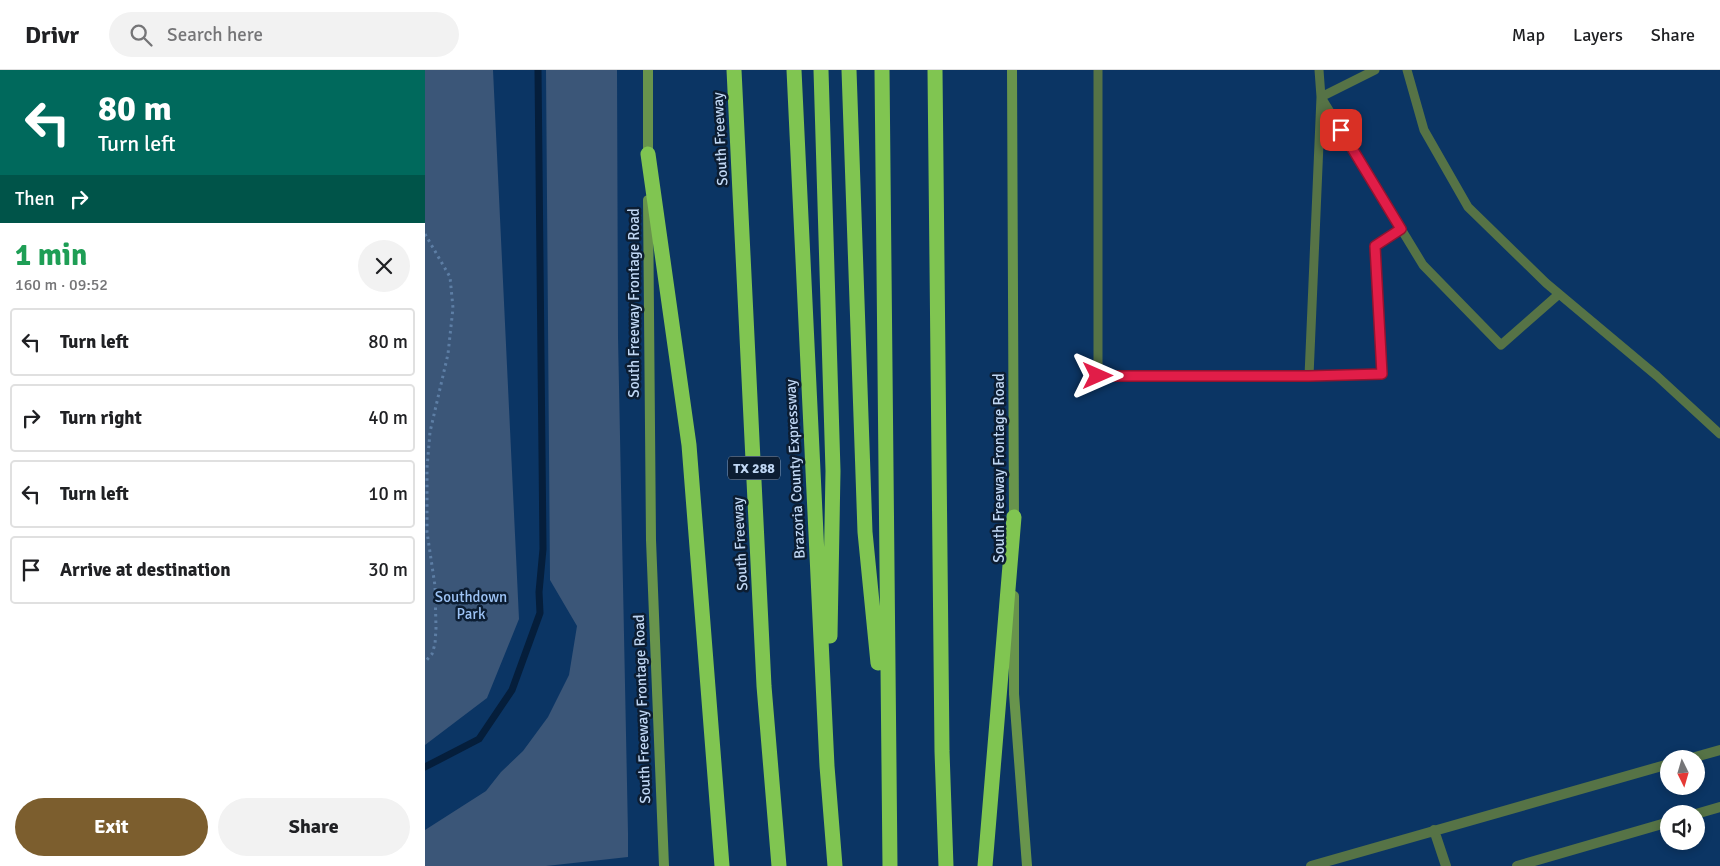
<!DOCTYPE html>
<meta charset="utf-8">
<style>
:root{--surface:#fff;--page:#f2f2f2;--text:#202124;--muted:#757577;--line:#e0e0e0;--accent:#7c5e2e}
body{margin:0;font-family:Signika,sans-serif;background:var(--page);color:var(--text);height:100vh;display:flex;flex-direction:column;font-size:19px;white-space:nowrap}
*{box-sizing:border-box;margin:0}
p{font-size:16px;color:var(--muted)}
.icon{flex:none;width:28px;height:28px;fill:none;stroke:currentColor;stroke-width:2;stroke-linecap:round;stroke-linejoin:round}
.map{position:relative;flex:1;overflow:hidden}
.drawer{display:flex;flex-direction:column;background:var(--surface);width:425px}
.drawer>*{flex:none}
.banner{background:#00695c;color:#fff;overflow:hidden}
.needle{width:32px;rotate:175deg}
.controls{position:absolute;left:1235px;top:680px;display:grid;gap:10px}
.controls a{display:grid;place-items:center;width:45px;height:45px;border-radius:50%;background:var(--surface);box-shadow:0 2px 8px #0003;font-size:25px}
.pin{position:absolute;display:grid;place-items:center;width:42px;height:42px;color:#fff;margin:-21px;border-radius:10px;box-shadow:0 2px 8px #0006}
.me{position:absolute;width:55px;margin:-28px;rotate:90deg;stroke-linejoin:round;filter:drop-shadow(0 0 4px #0008)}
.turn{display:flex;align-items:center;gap:18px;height:105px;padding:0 15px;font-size:22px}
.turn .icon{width:65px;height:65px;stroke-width:2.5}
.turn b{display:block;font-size:35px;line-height:42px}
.then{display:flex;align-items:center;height:48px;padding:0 15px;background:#0003;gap:10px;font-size:19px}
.round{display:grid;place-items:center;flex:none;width:52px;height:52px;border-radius:26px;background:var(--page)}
.head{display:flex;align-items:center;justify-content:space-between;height:85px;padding:0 15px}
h1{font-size:30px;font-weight:700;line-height:38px;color:#1e9e55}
.cta{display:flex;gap:10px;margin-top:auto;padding:10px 15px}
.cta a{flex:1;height:58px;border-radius:30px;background:var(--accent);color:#fff;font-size:20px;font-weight:700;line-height:58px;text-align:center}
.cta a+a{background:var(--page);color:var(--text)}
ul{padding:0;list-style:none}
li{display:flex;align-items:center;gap:15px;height:68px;margin:0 10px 8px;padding:0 5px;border:2px solid var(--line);border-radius:5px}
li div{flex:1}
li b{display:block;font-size:19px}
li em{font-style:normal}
header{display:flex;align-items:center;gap:30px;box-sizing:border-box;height:70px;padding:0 25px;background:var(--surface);border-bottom:1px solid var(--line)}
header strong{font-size:24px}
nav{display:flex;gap:28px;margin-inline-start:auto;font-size:18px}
.search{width:350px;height:45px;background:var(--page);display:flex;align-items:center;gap:12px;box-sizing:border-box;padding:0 18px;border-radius:28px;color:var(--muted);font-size:19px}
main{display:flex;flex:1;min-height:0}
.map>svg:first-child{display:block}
.green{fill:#3b5678}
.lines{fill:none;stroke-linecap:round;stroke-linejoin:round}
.stream{stroke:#051e3b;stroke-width:7}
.path{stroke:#5d7ea5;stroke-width:3;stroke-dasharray:2.5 4;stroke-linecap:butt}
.service{stroke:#567346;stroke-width:9}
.minor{stroke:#567346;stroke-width:10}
.secondary{stroke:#68944c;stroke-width:10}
.motorway{stroke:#80c551;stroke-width:15}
.route-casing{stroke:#92132f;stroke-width:12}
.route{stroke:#e11d48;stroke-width:9}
.labels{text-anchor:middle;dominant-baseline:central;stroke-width:5;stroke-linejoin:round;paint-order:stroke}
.shield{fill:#0c1d32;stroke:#8a9fba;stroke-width:1}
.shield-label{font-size:14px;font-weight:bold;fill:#c0d7f4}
.street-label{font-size:15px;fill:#c0d7f4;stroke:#0c1d32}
.park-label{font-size:15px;fill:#9dc3f5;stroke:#0c1d32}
</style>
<header>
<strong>Drivr</strong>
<div class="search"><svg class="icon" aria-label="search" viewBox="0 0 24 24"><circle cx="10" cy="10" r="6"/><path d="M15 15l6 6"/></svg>Search here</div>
<nav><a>Map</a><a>Layers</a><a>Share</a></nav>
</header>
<main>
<section class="drawer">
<div class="banner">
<div class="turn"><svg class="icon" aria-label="left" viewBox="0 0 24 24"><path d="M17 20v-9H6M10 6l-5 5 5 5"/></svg><div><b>80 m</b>Turn left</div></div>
<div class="then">Then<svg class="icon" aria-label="right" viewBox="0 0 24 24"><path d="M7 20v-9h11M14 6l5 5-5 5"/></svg></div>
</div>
<div class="head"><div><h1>1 min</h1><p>160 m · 09:52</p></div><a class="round"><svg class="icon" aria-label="close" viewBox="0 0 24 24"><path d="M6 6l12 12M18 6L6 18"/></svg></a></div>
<ul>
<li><svg class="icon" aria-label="left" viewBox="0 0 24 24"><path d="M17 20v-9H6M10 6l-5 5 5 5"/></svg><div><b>Turn left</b></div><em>80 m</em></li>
<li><svg class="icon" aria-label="right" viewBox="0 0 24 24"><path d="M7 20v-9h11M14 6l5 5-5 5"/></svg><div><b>Turn right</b></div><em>40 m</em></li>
<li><svg class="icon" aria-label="left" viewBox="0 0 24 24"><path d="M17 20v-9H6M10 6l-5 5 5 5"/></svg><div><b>Turn left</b></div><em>10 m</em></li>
<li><svg class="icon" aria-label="arrive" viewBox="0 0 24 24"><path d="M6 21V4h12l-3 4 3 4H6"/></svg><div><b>Arrive at destination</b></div><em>30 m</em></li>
</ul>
<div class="cta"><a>Exit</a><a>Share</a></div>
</section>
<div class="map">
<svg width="1295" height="796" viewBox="0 0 1295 796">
<rect width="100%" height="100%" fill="#0b3564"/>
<!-- green -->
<path class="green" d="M0 0H68L94 549 62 628 0 675Z
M121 0H192L193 267 203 763V787L121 796H0V760L61 721 76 702 98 681 123 647 144 605 152 556 125 510Z"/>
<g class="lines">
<!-- stream -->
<path class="stream" d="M0 697 54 669 87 620 115 543 114 522 118 479 113 0"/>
<!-- path -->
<path class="path" d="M0 164 25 207 28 238 23 284 5 362 2 398V462L10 516 11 558 10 574 7 584 0 592"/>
<!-- service -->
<path class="service" d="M673 0V306H884L896 27 894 0
M982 0 999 60 1043 137 1121 213 1232 306 1295 364
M896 27 998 195 1076 275 1134 224
M896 27 950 0
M884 306 957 304 950 176 976 159"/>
<!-- minor -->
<path class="minor" d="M1263 689 1295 680
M1271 744 1295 737
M1009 760 1021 796
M886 796 1244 694
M1092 796 1244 752"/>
<!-- secondary -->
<path class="secondary" d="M223 0V90
M587 0 589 451
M223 130 226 470 239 796
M589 526V624L602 796"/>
<!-- motorway -->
<path class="motorway" d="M309 0 339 616 354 796
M369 0 402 696 410 796
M396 0 408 401 405 566
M424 0 440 462 453 593
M457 0 465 796
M510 0 517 681 521 796
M223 84 264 375 297 796
M560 796 589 447"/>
</g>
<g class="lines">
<defs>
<path id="route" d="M673 306H884L957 304 950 176 976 159 916 60"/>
</defs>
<!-- route casing -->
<use href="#route" class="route-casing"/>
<!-- route -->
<use href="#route" class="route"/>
</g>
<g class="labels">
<!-- shield labels -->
<rect class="shield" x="303" y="386.5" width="52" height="23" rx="4"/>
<g class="shield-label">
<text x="329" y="398">TX 288</text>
</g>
<!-- street labels -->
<g class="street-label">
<text transform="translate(295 69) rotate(-93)">South Freeway</text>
<text transform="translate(209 233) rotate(-90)">South Freeway Frontage Road</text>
<text transform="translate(574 398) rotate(-90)">South Freeway Frontage Road</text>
<text transform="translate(370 399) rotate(-93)">Brazoria County Expressway</text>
<text transform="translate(315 474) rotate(-93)">South Freeway</text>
<text transform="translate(217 639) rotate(-92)">South Freeway Frontage Road</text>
</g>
<!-- park labels -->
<g class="park-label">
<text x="46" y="527">Southdown<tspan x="46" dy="17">Park</tspan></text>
</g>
</g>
</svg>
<div class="controls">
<a><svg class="needle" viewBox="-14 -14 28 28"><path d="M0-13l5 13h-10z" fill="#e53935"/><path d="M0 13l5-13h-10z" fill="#757577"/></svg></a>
<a><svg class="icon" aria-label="sound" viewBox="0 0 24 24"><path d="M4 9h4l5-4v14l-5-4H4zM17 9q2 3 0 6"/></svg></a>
</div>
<div class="pin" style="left:916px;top:60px;background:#d93025"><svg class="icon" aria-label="arrive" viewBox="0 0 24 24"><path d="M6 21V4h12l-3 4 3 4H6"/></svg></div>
<svg class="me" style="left:673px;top:306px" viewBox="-20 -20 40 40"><path d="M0-17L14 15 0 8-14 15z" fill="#e11d48" stroke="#fff" stroke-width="4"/></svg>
</div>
</main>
